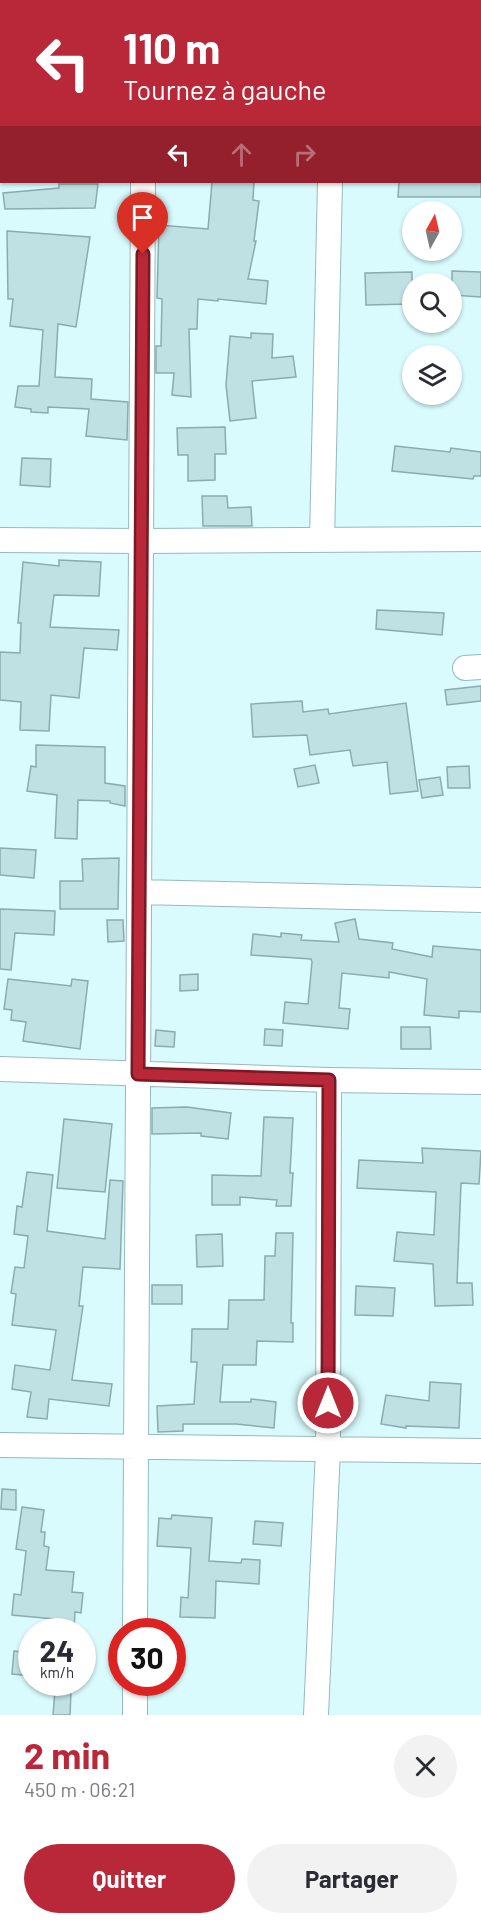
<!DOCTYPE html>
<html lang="fr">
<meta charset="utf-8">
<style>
:root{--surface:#fff;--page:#f2f2f3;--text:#2b2b33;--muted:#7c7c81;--accent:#b92839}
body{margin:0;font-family:Barlow,sans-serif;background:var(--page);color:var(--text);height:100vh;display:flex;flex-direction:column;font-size:22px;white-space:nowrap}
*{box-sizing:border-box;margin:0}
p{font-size:20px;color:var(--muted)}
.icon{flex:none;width:33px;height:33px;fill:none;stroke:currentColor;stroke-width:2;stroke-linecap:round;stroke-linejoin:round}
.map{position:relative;height:1715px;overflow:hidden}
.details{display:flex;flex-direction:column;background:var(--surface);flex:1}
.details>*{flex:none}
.top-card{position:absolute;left:0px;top:0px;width:482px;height:183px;box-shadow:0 2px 4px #0004;background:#b92839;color:#fff;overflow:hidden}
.needle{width:39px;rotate:8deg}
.buttons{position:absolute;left:402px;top:201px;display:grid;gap:12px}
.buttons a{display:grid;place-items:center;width:60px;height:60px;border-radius:50%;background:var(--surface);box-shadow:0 2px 4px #0004;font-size:30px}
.speed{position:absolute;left:18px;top:1618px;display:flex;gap:12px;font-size:30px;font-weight:700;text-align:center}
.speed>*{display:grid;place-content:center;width:78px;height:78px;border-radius:50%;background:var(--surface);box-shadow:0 2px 4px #0004;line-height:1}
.speed small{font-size:15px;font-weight:400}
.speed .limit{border:9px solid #d22;background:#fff;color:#111}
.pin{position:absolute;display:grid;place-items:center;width:51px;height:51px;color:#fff;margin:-62px -26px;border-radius:50% 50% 50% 0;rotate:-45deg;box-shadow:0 0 6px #0007}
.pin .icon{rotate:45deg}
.me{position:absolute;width:66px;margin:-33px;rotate:0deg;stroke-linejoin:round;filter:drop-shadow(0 0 4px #0008)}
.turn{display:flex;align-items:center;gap:21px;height:126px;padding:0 24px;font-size:27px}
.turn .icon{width:78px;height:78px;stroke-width:2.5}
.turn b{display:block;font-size:42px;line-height:51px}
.lanes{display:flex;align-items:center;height:57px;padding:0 24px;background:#0003;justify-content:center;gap:30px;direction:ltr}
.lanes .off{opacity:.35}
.round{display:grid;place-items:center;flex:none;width:63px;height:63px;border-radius:32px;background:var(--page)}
.headline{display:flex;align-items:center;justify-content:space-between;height:102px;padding:0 24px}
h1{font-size:36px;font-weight:700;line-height:45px;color:var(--accent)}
.button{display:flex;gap:12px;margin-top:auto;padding:12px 24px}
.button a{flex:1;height:69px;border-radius:36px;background:var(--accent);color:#fff;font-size:24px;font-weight:700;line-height:69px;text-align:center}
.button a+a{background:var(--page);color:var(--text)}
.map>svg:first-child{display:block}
.building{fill:#bfe1e3;stroke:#8bacae;stroke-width:1.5}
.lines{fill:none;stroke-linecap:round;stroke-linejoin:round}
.street-casing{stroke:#98b9bb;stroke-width:26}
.street{stroke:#fff;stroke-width:24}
.route-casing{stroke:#781a25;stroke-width:15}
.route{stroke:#b92839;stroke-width:10}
</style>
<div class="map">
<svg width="481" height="1715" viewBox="0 0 481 1715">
<rect width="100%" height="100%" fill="#d9fbfd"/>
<!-- building -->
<path class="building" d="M212 182H254L253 200 259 201 254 241H256L248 279 268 281 266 304 218 299V301L198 299 197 329H189L191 397 172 395 174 373H156V346H161L162 299 157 298 159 225 208 229Z
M399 182H481V197H398Z
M59 184H98L95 208 5 209 3 193 59 188Z
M7 231 90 237 76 327 58 324 55 377 92 379 91 399 128 402 127 440 86 436 89 409 48 407V413L31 412V409L15 407 18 386H39L43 330 10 326 13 299H8Z
M452 271 481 272V297L452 295Z
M412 272V304L366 305 365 273Z
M251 333 273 334 272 358 293 356 296 377 252 381 256 418 230 421 226 385 230 336 251 338Z
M225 427 226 454H215V480L188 481V455H178L177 428Z
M395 446 450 452 451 448 481 452V476H474L473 479 392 471Z
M22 458 51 459 50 487 20 485Z
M202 496H227L228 508 251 507 252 526H203Z
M59 560 101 562 99 596 54 595 50 627 119 630 117 650 84 648 79 698 51 695 49 731 20 730 21 702 0 700V652L20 653 21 623H18L23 562 59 566Z
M377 610 444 613 442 635 376 629Z
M481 686V701L447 705 445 690Z
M302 701 303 712 328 709 329 714 406 703 418 791 390 794 387 762 353 766 350 750 310 755 307 735 253 737 251 704Z
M36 745 105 747V783L125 786V806L110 803V801L78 800 77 839 55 838 57 795 27 791 31 766 36 767Z
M315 765 319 783 298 787 294 769Z
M469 766 470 788H448L447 767Z
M440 777 443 795 422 798 419 780Z
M0 848 36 850 34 878 0 875Z
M119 858 118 909H60V881H83L82 859Z
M0 909 55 911 54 935 15 933 11 970 0 969Z
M355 919 359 939 393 943 392 949 432 957 433 946 481 950V1012L459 1011V1018L424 1015 427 979 389 972V978L342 973 339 1008 350 1009 348 1029 283 1023 285 1002 308 1004 312 962 311 959 251 955 253 934 281 937V933L302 935 301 940 339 942 335 923Z
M107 920H123L124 941 108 942Z
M198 974V990L180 991V975Z
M8 979 71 986 72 979 88 981 80 1049 23 1041 26 1022 11 1020 12 1010 4 1009Z
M401 1027H430L431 1049H401Z
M265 1029 283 1030 282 1046 264 1045Z
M156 1030 175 1032 174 1047 155 1046Z
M187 1107 231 1113 228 1139 201 1136V1133L152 1134V1108Z
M264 1117 293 1118 290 1173H293L291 1206H276L277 1200 240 1197V1205H212V1175L261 1176Z
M64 1119 112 1124 105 1192 57 1188Z
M422 1148 481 1151 479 1184 461 1183 457 1283H472L473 1305 435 1306 433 1264 394 1261 397 1232 434 1235 436 1192 357 1188 359 1160 423 1163Z
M27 1172 53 1175 47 1231 105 1239 110 1180 123 1181 120 1269 83 1267 79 1306H83L72 1380 112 1384 109 1406 49 1399 47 1419 27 1417 31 1392 12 1389 15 1365 50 1370 56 1330 12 1325 16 1294 11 1293 15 1267 24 1268 28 1236 14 1234 17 1206 22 1207Z
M276 1233H293L291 1323H293V1342L257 1341 256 1365H223L220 1402H251V1399L276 1402 274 1428 236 1424H183V1431L158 1432 157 1406 194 1404 197 1362H191L192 1329H228L229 1300H264L265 1256H275Z
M222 1234 223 1266 197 1267 196 1235Z
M152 1285H182V1304H152Z
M356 1286 395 1288 393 1316 355 1315Z
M430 1382 461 1384 459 1428 406 1426V1428L381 1424 386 1395 429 1401Z
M2 1489 16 1490V1510L1 1509Z
M22 1507 44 1510 41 1532H45L44 1546 49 1547 46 1570 74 1572 72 1592 83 1593 81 1613 75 1612 74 1632H53L54 1619 12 1615 14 1594 21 1595 26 1551 16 1549Z
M172 1515 212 1518 209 1561 241 1563 242 1559 260 1560 259 1584 216 1581 215 1618 180 1617 181 1597 188 1598 191 1548 157 1546 159 1518 171 1519Z
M255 1521 283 1523 281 1546 253 1544Z
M14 1651 32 1653V1676L12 1674Z
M55 1690 71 1691 70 1715H53Z"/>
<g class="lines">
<defs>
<path id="street" d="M144 2V0
M333 2V0
M0 540 142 541 481 539
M322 540 330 182
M465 668 481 667
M139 892 481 900
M0 1069 329 1080 481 1082
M0 1445 481 1451
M135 1632 143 182
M135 1715V1683
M316 1715 328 1449 329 1080"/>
</defs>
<!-- street casing -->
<use href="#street" class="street-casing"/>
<!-- street -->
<use href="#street" class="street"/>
</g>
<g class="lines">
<defs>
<path id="route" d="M143 254 138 1074 329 1080 328 1403"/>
</defs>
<!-- route casing -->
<use href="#route" class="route-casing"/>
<!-- route -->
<use href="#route" class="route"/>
</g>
</svg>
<div class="buttons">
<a><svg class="needle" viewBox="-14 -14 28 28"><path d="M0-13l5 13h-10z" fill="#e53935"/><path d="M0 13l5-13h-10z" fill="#7c7c81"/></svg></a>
<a><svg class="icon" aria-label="search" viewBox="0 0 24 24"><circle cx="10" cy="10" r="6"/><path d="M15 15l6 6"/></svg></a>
<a><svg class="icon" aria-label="layers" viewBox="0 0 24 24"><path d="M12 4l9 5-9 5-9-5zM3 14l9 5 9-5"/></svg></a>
</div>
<div class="speed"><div>24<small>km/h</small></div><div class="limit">30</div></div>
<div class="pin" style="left:143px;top:254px;background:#d93025"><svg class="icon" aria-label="arrive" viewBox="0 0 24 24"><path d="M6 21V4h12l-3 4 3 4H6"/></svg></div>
<svg class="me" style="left:328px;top:1403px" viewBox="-20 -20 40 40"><circle r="17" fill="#b92839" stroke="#fff" stroke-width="3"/><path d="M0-11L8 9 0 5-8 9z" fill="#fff"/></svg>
<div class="top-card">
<div class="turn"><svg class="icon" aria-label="left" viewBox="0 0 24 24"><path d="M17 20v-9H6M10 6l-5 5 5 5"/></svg><div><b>110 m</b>Tournez à gauche</div></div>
<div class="lanes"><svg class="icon" aria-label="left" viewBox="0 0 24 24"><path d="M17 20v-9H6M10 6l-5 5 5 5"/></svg><svg class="icon off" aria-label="ahead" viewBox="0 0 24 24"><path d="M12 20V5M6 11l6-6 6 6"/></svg><svg class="icon off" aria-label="right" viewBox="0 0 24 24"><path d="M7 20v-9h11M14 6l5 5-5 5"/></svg></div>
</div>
</div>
<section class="details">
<div class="headline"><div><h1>2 min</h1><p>450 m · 06:21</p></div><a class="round"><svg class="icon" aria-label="close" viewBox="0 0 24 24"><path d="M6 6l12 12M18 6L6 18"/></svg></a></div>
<div class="button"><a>Quitter</a><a>Partager</a></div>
</section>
